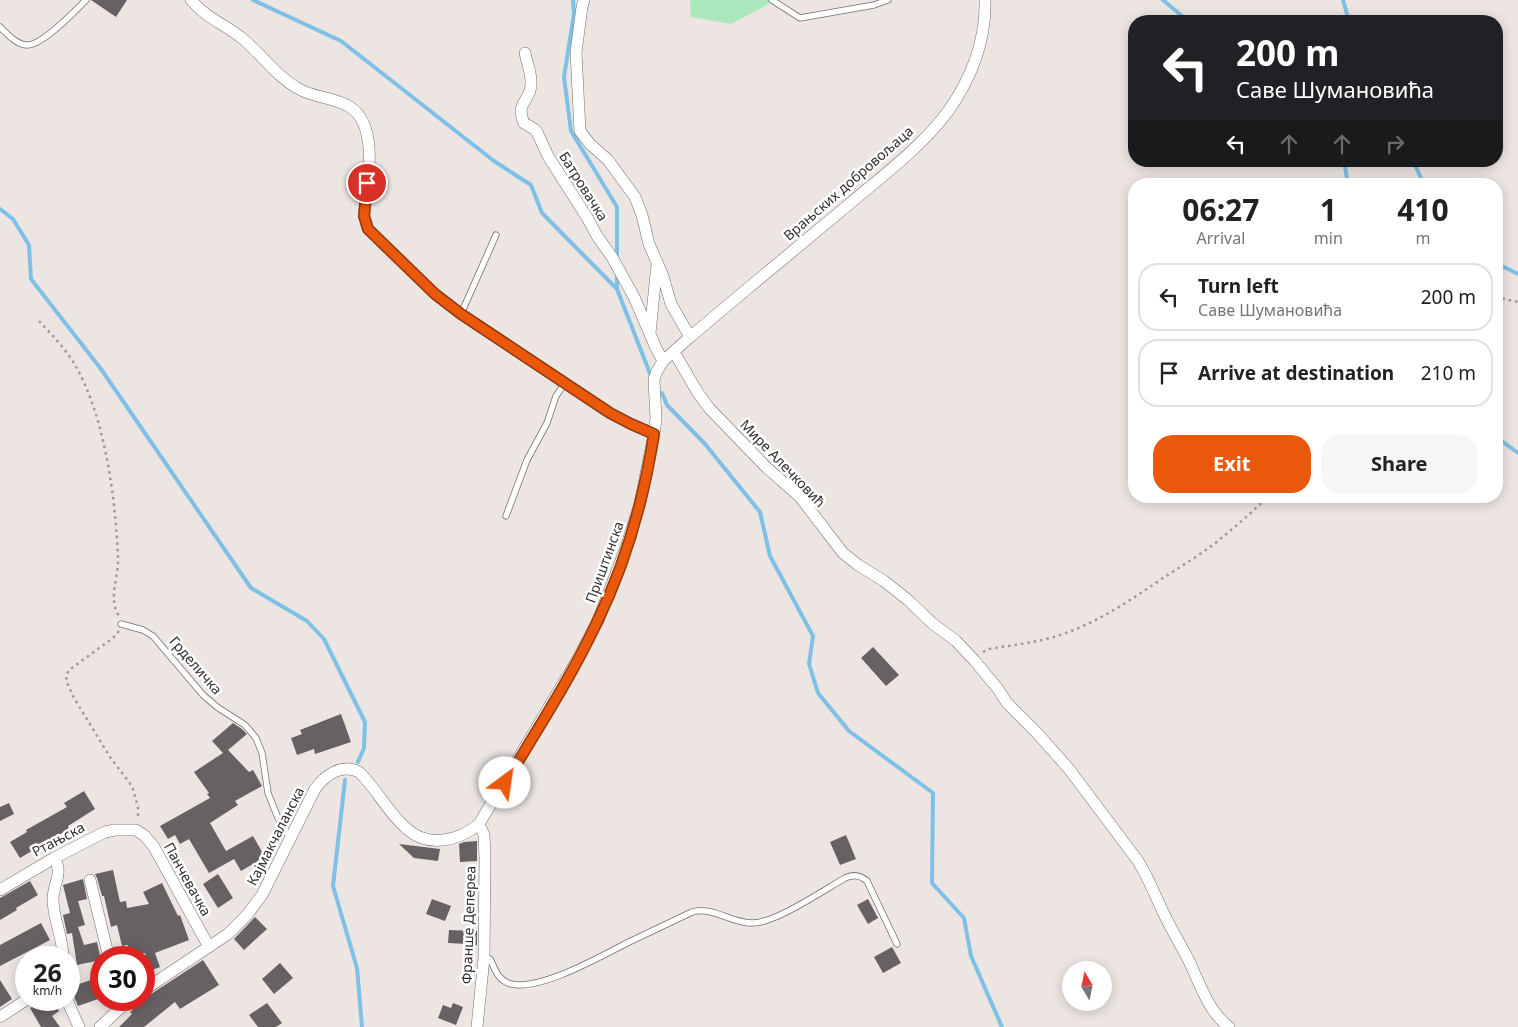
<!DOCTYPE html>
<meta charset="utf-8">
<style>
:root{--surface:#fff;--page:#f6f6f6;--text:#222;--muted:#767676;--line:#e0e0e0;--accent:#ea580c}
body{margin:0;font-family:"Noto Sans",sans-serif;background:var(--page);color:var(--text);height:100vh;display:flex;flex-direction:column;font-size:19px;white-space:nowrap}
*{box-sizing:border-box;margin:0}
p{font-size:16px;color:var(--muted)}
.icon{flex:none;width:28px;height:28px;fill:none;stroke:currentColor;stroke-width:2;stroke-linecap:round;stroke-linejoin:round}
.map{position:relative;flex:1;overflow:hidden}
.drawer{position:absolute;left:1128px;top:178px;width:375px;height:325px;display:flex;flex-direction:column;background:var(--surface);border-radius:20px;box-shadow:0 2px 12px #0003}
.drawer>*{flex:none}
.guide{position:absolute;left:1128px;top:15px;width:375px;height:152px;border-radius:20px;box-shadow:0 2px 12px #0003;background:#202124;color:#fff;overflow:hidden}
.needle{width:32px;rotate:350deg}
.controls{position:absolute;left:1062px;top:961px;display:grid;gap:10px}
.controls a{display:grid;place-items:center;width:50px;height:50px;border-radius:50%;background:var(--surface);box-shadow:0 2px 12px #0003;font-size:25px}
.speed{position:absolute;left:15px;top:946px;display:flex;gap:10px;font-size:25px;font-weight:700;text-align:center}
.speed>*{display:grid;place-content:center;width:65px;height:65px;border-radius:50%;background:var(--surface);box-shadow:0 2px 12px #0003;line-height:1}
.speed small{font-size:12px;font-weight:400}
.speed .limit{border:8px solid #d22;background:#fff;color:#111}
.pin{position:absolute;display:grid;place-items:center;width:42px;height:42px;color:#fff;margin:-21px;border:2px solid #fff;border-radius:50%;box-shadow:0 1px 5px #0007}
.me{position:absolute;width:55px;margin:-28px;rotate:31deg;stroke-linejoin:round;filter:drop-shadow(0 0 4px #0008)}
.turn{display:flex;align-items:center;gap:18px;height:105px;padding:0 25px;font-size:22px}
.turn .icon{width:65px;height:65px;stroke-width:2.5}
.turn b{display:block;font-size:35px;line-height:42px}
.lanes{display:flex;align-items:center;height:48px;padding:0 25px;background:#0003;justify-content:center;gap:25px;direction:ltr}
.lanes .off{opacity:.35}
.eta{display:flex;justify-content:space-evenly;align-items:center;height:85px;text-align:center}
.eta b{font-size:30px;font-weight:700;line-height:35px}
.action{display:flex;gap:10px;margin-top:auto;padding:10px 25px}
.action a{flex:1;height:58px;border-radius:20px;background:var(--accent);color:#fff;font-size:20px;font-weight:700;line-height:58px;text-align:center}
.action a+a{background:var(--page);color:var(--text)}
ul{padding:0;list-style:none}
li{display:flex;align-items:center;gap:15px;height:68px;margin:0 10px 8px;padding:0 15px;border:2px solid var(--line);border-radius:20px}
li div{flex:1}
li b{display:block;font-size:19px}
li em{font-style:normal}
.map>svg:first-child{display:block}
.green{fill:#ace8be}
.lines{fill:none;stroke-linecap:round;stroke-linejoin:round}
.stream{stroke:#7ec0e6;stroke-width:4}
.building{fill:#676164}
.lane-casing{stroke:#756f6c;stroke-width:7}
.street-casing{stroke:#756f6c;stroke-width:12}
.path{stroke:#9e9896;stroke-width:2.5;stroke-dasharray:2.5 4;stroke-linecap:butt}
.lane{stroke:#fff;stroke-width:5.5}
.street{stroke:#fff;stroke-width:11}
.route-casing{stroke:#983908;stroke-width:12}
.route{stroke:#ea580c;stroke-width:9}
.labels{text-anchor:middle;dominant-baseline:central;stroke-width:5;stroke-linejoin:round;paint-order:stroke}
.street-label{font-size:14px;fill:#322f2e;stroke:#fff}
</style>
<div class="map">
<svg width="1518" height="1027" viewBox="0 0 1518 1027">
<rect width="100%" height="100%" fill="#ece5e2"/>
<!-- green -->
<path class="green" d="M690 0H776L731 24 691 17Z"/>
<g class="lines">
<!-- stream -->
<path class="stream" d="M253 0 341 41 494 161 531 185 542 213 617 289 651 376
M573 0 574 14 564 77 571 131 617 207V258
M1163 0 1188 21
M1343 0 1349 21
M1344 161 1348 184
M1413 161 1424 184
M0 209 13 219 29 245 31 279 101 369 251 588 307 621 324 639 365 722 364 748 358 762
M1496 263 1518 274
M617 288V273
M662 393 667 405 705 444 760 512 770 556 813 636 809 664 818 693 849 731 933 793 932 883 964 918 971 956 1002 1027
M1496 437 1518 453
M345 780 333 886 357 968 362 1027"/>
</g>
<!-- building -->
<path class="building" d="M91 0H127L116 17Z
M873 647 899 675 886 686 861 658Z
M341 714 351 742 315 754 314 749 297 755 291 738 302 734 300 730Z
M233 723 242 729 247 734 228 750 249 772 253 770 262 786 235 801 238 805 210 823 226 851 253 836 265 857 241 871 234 859 209 873 189 839 180 844 175 835 168 839 160 826 210 798 207 794 209 793 194 772 223 753 212 741Z
M84 791 95 809 68 826 69 829 20 858 10 842 27 832 26 830 67 807 64 803Z
M9 803 14 814 0 821V807Z
M846 835 856 859 840 865 830 842Z
M477 841V861L460 862 459 844 464 842Z
M399 844 440 849 438 861 414 858Z
M113 870 120 902 126 901 127 908 149 904 143 892 162 883 178 916 180 915 189 940 155 953 160 967 144 973V962L147 961 145 953 131 956 128 945 122 946 117 925 111 927 104 896H102L97 878 95 874Z
M218 874 233 898 218 908 203 884Z
M83 879 87 899 78 901 85 925 78 927 84 945 97 942 101 960 77 965 72 933 67 934 63 915 70 913 63 885Z
M30 881 38 895 16 908 17 910 0 920V898Z
M432 899 451 906 445 921 426 914Z
M868 899 878 918 868 924 857 905Z
M255 917 267 929 244 950 234 939Z
M41 923 50 940 0 966V945Z
M449 930 477 931V945L467 946V944L448 943Z
M892 947 901 963 883 973 874 957Z
M203 960 219 985 180 1009 175 1002 144 1027H119L132 1014 130 1012 151 994Z
M280 963 293 978 274 994 262 979Z
M94 979 101 998 78 1006 70 987Z
M0 980 12 999 0 1007Z
M44 1000H53L59 1011 52 1016 60 1027H41L30 1008Z
M267 1003 282 1023 276 1027H258L249 1015Z
M453 1003 463 1007 456 1025 438 1018 443 1005 451 1008Z"/>
<g class="lines">
<defs>
<path id="lane" d="M772 0 800 18 874 5 888 0
M0 27C7 34 16 44 26 45 41 47 75 11 86 0
M461 314 496 235
M506 516 527 460 547 423 556 396 565 383
M121 624 143 630 153 636 203 695 217 707 245 725 256 738 262 753 268 793 278 818 291 839
M484 958 490 959C495 968 497 979 508 983 536 994 603 955 629 942 650 932 671 922 692 912 713 906 730 923 752 923 774 924 824 890 845 878 853 874 860 875 867 881L897 944"/>
<path id="street" d="M191 0C207 19 225 24 243 39 262 55 277 77 299 89 315 98 334 97 350 107 380 126 367 186 364 216L368 229 435 294 461 314 610 413 631 424 654 434
M584 0 582 7 576 52 580 131 590 144 608 160 635 197 642 215 649 244 663 276 671 304 690 337
M525 53C527 63 532 75 531 85 530 102 515 102 524 123L534 129 537 132 548 156 588 219 597 236 612 257 634 297 656 348 663 361
M650 333 657 264
M674 352 698 393 709 408 765 466 800 497 843 553 858 565 884 581 908 600 932 623 956 641 974 660 998 689 1007 703 1037 733 1069 769 1138 861C1150 880 1157 901 1167 920 1174 934 1182 947 1189 961 1200 984 1208 1011 1229 1027
M54 858C64 872 53 884 53 899 53 920 63 936 63 958
M90 880 109 958
M0 890 54 858 105 832 115 830H136L145 836 154 847 209 947
M144 990 228 934 247 915 262 895 315 789C325 775 342 763 359 772 377 789 388 813 407 829 428 848 459 841 479 824L573 667 598 621 627 545 640 503 654 434 656 419 654 380 656 373 663 361 690 337C742 293 795 249 847 206 882 176 922 147 949 110 972 77 986 40 985 0
M67 1000 79 1027
M0 1017 26 1000
M100 1027 129 1000
M477 1027 484 958 485 858 484 835 479 824"/>
</defs>
<!-- lane casing -->
<use href="#lane" class="lane-casing"/>
<!-- street casing -->
<use href="#street" class="street-casing"/>
<!-- path -->
<path class="path" d="M1496 297 1518 302
M39 321C52 335 65 348 75 365 105 416 116 501 118 560 118 579 108 599 119 616
M119 631 113 638 69 670 66 676 67 683 74 698 110 757 129 782 133 789 138 807V819
M983 652 989 649C1012 645 1035 643 1057 636 1095 624 1128 602 1160 580 1178 568 1197 557 1214 544 1233 529 1251 513 1269 496"/>
<!-- lane -->
<use href="#lane" class="lane"/>
<!-- street -->
<use href="#street" class="street"/>
</g>
<g class="lines">
<defs>
<path id="route" d="M367 183 364 216 368 229 435 294 461 314 610 413 631 424 654 434C644 498 626 563 597 622 571 678 537 730 505 783"/>
</defs>
<!-- route casing -->
<use href="#route" class="route-casing"/>
<!-- route -->
<use href="#route" class="route"/>
</g>
<g class="labels">
<!-- street labels -->
<g class="street-label">
<text transform="translate(848 183) rotate(-41)">Врањских добровољаца</text>
<text transform="translate(584 186) rotate(58)">Батровачка</text>
<text transform="translate(783 463) rotate(46)">Мире Алечковић</text>
<text transform="translate(604 562) rotate(-70)">Приштинска</text>
<text transform="translate(196 665) rotate(49)">Грделичка</text>
<text transform="translate(275 836) rotate(-63)">Кајмакчаланска</text>
<text transform="translate(58 839) rotate(-28)">Ртањска</text>
<text transform="translate(188 879) rotate(61)">Панчевачка</text>
<text transform="translate(468 925) rotate(-88)">Франше Депереа</text>
</g>
</g>
</svg>
<div class="controls">
<a><svg class="needle" viewBox="-14 -14 28 28"><path d="M0-13l5 13h-10z" fill="#e53935"/><path d="M0 13l5-13h-10z" fill="#767676"/></svg></a>
</div>
<div class="speed"><div>26<small>km/h</small></div><div class="limit">30</div></div>
<div class="pin" style="left:367px;top:183px;background:#d93025"><svg class="icon" aria-label="arrive" viewBox="0 0 24 24"><path d="M6 21V4h12l-3 4 3 4H6"/></svg></div>
<svg class="me" style="left:505px;top:783px" viewBox="-20 -20 40 40"><circle r="19" fill="#fff"/><path d="M0-13L10 11 0 6-10 11z" fill="#ea580c"/></svg>
<div class="guide">
<div class="turn"><svg class="icon" aria-label="left" viewBox="0 0 24 24"><path d="M17 20v-9H6M10 6l-5 5 5 5"/></svg><div><b>200 m</b>Саве Шумановића</div></div>
<div class="lanes"><svg class="icon" aria-label="left" viewBox="0 0 24 24"><path d="M17 20v-9H6M10 6l-5 5 5 5"/></svg><svg class="icon off" aria-label="ahead" viewBox="0 0 24 24"><path d="M12 20V5M6 11l6-6 6 6"/></svg><svg class="icon off" aria-label="ahead" viewBox="0 0 24 24"><path d="M12 20V5M6 11l6-6 6 6"/></svg><svg class="icon off" aria-label="right" viewBox="0 0 24 24"><path d="M7 20v-9h11M14 6l5 5-5 5"/></svg></div>
</div>
<section class="drawer">
<div class="eta">
<div><b>06:27</b><p>Arrival</p></div>
<div><b>1</b><p>min</p></div>
<div><b>410</b><p>m</p></div>
</div>
<ul>
<li><svg class="icon" aria-label="left" viewBox="0 0 24 24"><path d="M17 20v-9H6M10 6l-5 5 5 5"/></svg><div><b>Turn left</b><p>Саве Шумановића</p></div><em>200 m</em></li>
<li><svg class="icon" aria-label="arrive" viewBox="0 0 24 24"><path d="M6 21V4h12l-3 4 3 4H6"/></svg><div><b>Arrive at destination</b></div><em>210 m</em></li>
</ul>
<div class="action"><a>Exit</a><a>Share</a></div>
</section>
</div>
